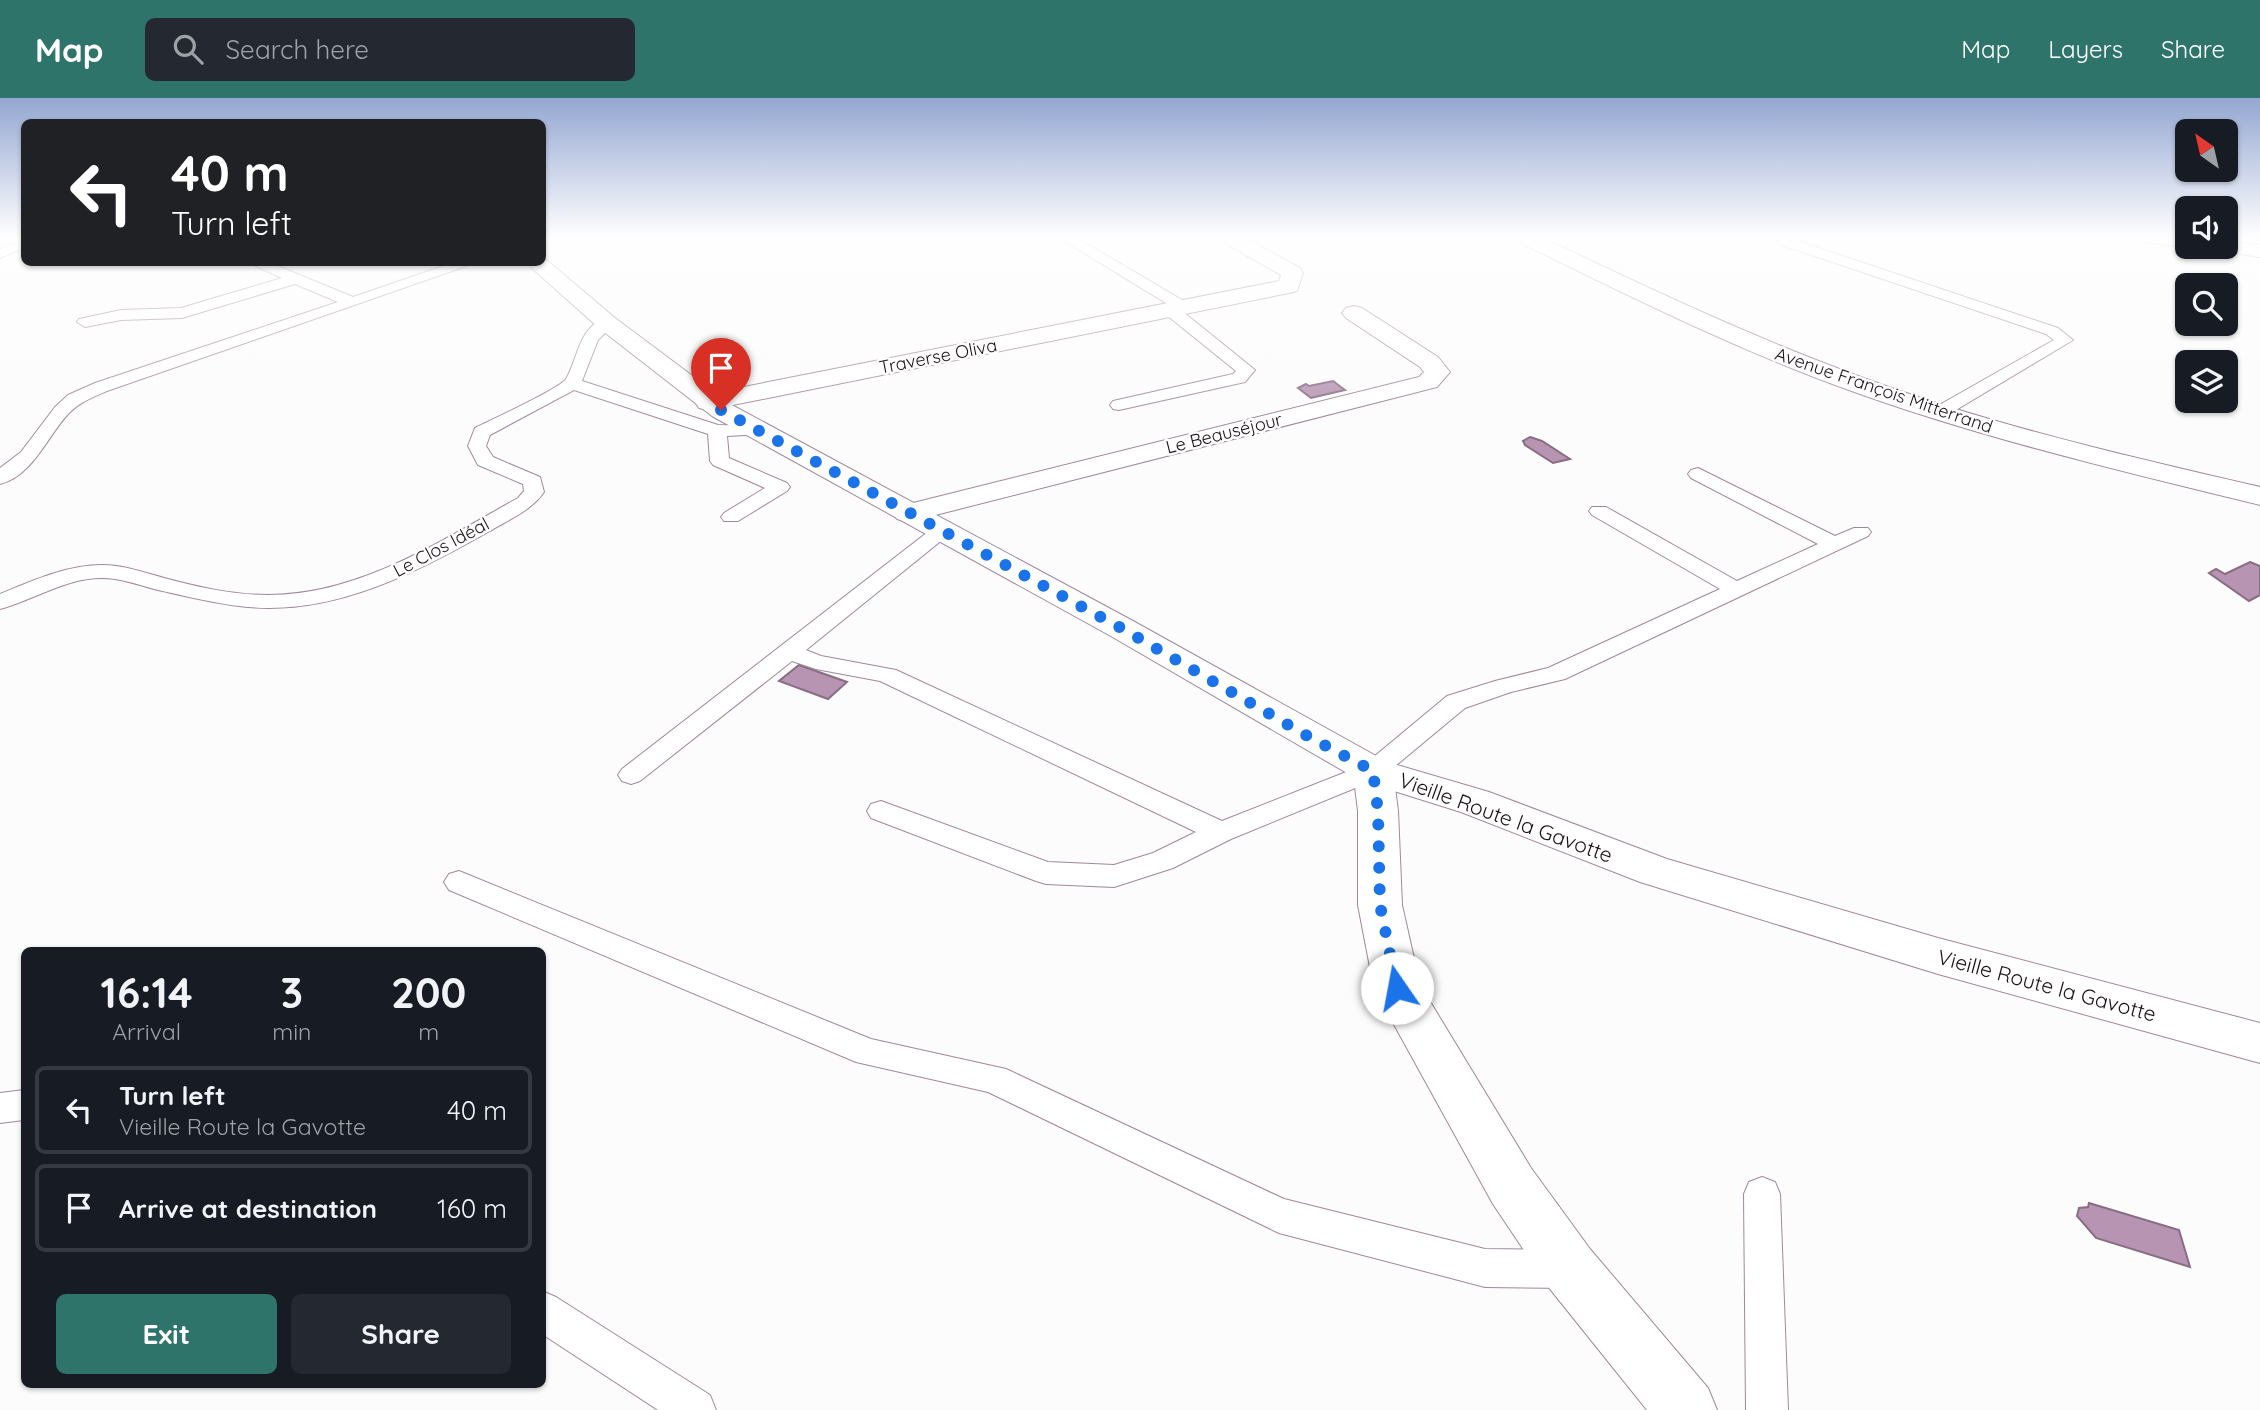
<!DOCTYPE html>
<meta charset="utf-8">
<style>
:root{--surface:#171b24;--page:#242831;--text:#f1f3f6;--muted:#9ea1a6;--line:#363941;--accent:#2e746a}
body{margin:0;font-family:Quicksand,sans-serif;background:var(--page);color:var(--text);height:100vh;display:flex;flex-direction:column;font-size:26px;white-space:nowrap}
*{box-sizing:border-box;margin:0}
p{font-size:23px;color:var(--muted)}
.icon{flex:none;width:38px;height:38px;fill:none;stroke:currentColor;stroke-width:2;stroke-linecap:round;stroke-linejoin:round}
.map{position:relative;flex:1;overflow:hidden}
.sheet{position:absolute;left:21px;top:849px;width:525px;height:441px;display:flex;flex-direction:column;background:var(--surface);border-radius:10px;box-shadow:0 2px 5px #0004}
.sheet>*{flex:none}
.top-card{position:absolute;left:21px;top:21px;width:525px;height:147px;border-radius:10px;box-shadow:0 2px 5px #0004;background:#202124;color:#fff;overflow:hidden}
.needle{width:46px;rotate:326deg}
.controls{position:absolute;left:2175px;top:21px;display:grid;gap:14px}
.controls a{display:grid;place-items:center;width:63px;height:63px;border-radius:10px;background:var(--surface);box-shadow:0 2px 5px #0004;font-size:35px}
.pin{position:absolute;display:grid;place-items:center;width:60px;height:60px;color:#fff;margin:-72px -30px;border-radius:50% 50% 50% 0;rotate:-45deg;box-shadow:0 0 7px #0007}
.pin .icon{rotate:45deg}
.me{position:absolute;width:77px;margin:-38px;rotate:348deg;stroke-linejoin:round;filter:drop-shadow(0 0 5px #0008)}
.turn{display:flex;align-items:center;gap:24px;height:147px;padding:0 35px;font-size:32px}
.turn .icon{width:91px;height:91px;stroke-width:2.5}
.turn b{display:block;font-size:49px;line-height:60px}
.eta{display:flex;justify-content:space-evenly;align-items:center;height:119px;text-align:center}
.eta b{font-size:42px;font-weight:700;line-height:49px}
.button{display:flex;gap:14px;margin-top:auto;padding:14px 35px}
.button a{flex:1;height:80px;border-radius:10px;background:var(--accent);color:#fff;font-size:28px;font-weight:700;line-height:80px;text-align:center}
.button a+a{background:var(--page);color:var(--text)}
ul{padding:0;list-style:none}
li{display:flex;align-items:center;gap:21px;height:88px;margin:0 14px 10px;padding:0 21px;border:4px solid var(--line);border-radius:10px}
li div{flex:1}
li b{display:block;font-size:26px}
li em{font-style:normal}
header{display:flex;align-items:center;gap:42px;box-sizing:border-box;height:98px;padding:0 35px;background:var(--accent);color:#fff}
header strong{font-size:33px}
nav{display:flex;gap:38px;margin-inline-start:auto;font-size:24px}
.search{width:490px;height:63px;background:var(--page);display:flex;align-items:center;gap:18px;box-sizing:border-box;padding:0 24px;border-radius:10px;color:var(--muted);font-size:26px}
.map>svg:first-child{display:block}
.water{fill:#b794b1;stroke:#886d83;stroke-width:2}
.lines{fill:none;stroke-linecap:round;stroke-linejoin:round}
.service-casing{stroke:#a0889b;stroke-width:2}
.minor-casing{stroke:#a0889b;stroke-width:2}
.tertiary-casing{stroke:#a0889b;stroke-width:2}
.secondary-casing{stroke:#a0889b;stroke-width:2}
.service{fill:#fff;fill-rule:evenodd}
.minor{fill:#fff;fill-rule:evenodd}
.tertiary{fill:#fff;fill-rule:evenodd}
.secondary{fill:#fff;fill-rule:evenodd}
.route{stroke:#1a73e8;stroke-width:12;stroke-dasharray:0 21.6}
.labels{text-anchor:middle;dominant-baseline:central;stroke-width:5;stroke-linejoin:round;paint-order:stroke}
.far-street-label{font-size:18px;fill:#1b1219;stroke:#fff}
.street-label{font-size:21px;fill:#1b1219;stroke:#fff}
</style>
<header>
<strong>Map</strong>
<div class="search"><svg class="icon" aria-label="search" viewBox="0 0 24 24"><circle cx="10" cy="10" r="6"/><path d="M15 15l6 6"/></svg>Search here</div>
<nav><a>Map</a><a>Layers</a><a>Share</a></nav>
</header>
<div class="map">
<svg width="2260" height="1312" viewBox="0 0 2260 1312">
<rect width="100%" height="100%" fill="#fcfcfc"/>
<!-- water -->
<path class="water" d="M1333 283 1345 292 1311 300 1298 290 1306 286 1309 288Z
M1530 339 1542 343 1570 361 1553 365 1525 347 1523 343Z
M2250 464 2260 468V497L2249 503 2209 475 2216 471 2225 476Z
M799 567 847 584 828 601 779 583Z
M2089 1105 2179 1132 2190 1169 2096 1140 2077 1118 2079 1110 2088 1109Z"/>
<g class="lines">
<defs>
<path id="service" d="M1058 139H1075L1189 206 1191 209 1189 212 1182 213 1255 272 1245 284 1119 312 1113 311 1110 307 1113 303 1233 276 1236 273 1164 215 1162 212 1169 207Z
M1779 140H1789L2058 230 2073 242 1946 318H1934L1931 314 1934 310 2054 242 2046 236 1779 146Z
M24 141V150L0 160V151Z
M247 164H268L353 199 455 164H478L107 293C93 299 80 304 69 315 47 338 33 378 0 386V370L21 354 55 309 68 297 95 285 338 204 295 186 182 220 121 222 85 229 77 224 79 221 121 212 181 210 282 180Z
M607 220 615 225 598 242 582 283 718 327 764 328 766 332 764 336 727 338 729 360 787 385 790 389 787 393 738 423H724L721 419 724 415 765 390 713 367 710 363 708 336 574 292 490 337 486 348 493 359 540 379 544 394C531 413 508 422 488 434 416 475 334 517 248 509 216 506 185 498 154 491 136 486 120 480 102 480 65 480 34 502 0 511V496C32 483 67 467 102 467 123 467 143 474 164 480 198 489 233 497 268 497 359 497 441 443 518 400L524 393 523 386 478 367 468 348 475 330C491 322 559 291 566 281 578 261 579 227 607 220Z
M1698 370 1835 438 1854 430H1868L1871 434 1868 438 1565 581 1511 594 1465 610 1382 679 1231 741 1173 770 1114 789 1046 786 1036 783 871 720 867 713 871 706 881 703 1048 764 1114 767 1153 755 1196 734 880 583 816 571 792 563 640 683 631 686 622 683 618 677 622 671 933 430H947L950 434 947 438 806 552 821 558 896 572 1222 723 1364 667 1447 598 1495 583 1548 570 1720 491 1592 417 1589 413 1592 409H1606L1737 483 1818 446 1691 380 1688 376 1691 372Z
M459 773 871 941 1006 971 1284 1101 1485 1151 1570 1152 1584 1158 1589 1171 1584 1184 1570 1190 1485 1189 1279 1135 988 994 856 964 449 792 444 784 449 776Z
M24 992V1022L0 1025V995Z
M1762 1079 1775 1084 1780 1096 1788 1312H1746L1744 1096 1749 1084Z
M542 1193 556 1199 710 1297 716 1312H658L542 1236Z"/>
<path id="minor" d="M1218 139H1243L1300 170 1303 175 1297 193 1289 195 708 312 699 310 695 304 699 298 708 296 1279 183 1281 177 1221 143Z
M2137 139H2188V149H2194L2188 150 2140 143Z
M2226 143 2260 147V159L2219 153 2216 149H2226Z
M1354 208 1362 210 1438 259 1450 274 1437 289 908 424 897 421 893 415 897 409 1419 279 1424 274 1420 269 1346 220 1342 215 1346 210Z
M1373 660 1387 664 1393 673 1398 713 1402 807 1420 887 1531 1070 1590 1151 1708 1290 1717 1312H1647L1550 1191 1493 1106 1381 903 1374 890 1358 807V713L1353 673 1359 664Z"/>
<path id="tertiary" d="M543 159 615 220 730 306 1133 523 1387 664 1489 694 1667 761 1938 840 2260 925V965L1938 876 1640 784 1461 714 1359 682 1109 537 712 318 599 230 525 164H542Z"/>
<path id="secondary" d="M1514 139H1541C1646 189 1751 239 1861 279 1991 327 2126 358 2260 389V407C2121 373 1981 340 1846 291 1733 250 1625 196 1517 143Z"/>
</defs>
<!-- service casing -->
<use href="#service" class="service-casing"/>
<!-- minor casing -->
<use href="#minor" class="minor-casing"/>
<!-- tertiary casing -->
<use href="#tertiary" class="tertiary-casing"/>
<!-- secondary casing -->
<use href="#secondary" class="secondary-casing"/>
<!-- service -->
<use href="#service" class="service"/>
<!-- minor -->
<use href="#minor" class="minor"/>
<!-- tertiary -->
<use href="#tertiary" class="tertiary"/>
<!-- secondary -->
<use href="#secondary" class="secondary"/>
</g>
<!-- sky -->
<linearGradient id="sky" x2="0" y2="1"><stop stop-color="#94a7d2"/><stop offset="0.43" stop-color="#fefefe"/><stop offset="1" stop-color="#fefefe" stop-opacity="0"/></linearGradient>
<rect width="2260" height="323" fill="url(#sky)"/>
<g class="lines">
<!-- route -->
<path class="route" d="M721 312 1121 530 1311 640 1373 673 1378 713 1380 807 1397 890"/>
</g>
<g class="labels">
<!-- far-street labels -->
<g class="far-street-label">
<text transform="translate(938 258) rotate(-11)">Traverse Oliva</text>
<text transform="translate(1884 292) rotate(19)">Avenue François Mitterrand</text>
<text transform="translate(1224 335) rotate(-14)">Le Beauséjour</text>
<text transform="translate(441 449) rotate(-28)">Le Clos Idéal</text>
</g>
<!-- street labels -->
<g class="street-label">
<text transform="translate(1506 719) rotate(20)">Vieille Route la Gavotte</text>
<text transform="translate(2047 887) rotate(15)">Vieille Route la Gavotte</text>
</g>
</g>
</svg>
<div class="controls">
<a><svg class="needle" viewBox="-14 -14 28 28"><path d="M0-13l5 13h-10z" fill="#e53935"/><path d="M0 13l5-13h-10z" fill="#9ea1a6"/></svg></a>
<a><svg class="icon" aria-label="sound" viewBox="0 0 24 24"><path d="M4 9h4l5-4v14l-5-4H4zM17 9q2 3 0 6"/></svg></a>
<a><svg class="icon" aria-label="search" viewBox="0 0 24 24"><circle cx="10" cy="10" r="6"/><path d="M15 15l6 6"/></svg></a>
<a><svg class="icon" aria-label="layers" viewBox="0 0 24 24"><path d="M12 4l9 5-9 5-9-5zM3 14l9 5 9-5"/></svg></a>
</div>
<div class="pin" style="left:721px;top:312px;background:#d93025"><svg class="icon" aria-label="arrive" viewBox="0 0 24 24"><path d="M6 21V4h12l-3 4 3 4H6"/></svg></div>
<svg class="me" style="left:1397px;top:890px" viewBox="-20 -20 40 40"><circle r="19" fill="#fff"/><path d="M0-13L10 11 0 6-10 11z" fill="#1a73e8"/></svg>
<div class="top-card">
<div class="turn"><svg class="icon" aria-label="left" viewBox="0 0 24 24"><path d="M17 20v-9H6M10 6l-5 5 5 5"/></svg><div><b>40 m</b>Turn left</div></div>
</div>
<section class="sheet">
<div class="eta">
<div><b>16:14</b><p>Arrival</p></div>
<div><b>3</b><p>min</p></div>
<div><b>200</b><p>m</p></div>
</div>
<ul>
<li><svg class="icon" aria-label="left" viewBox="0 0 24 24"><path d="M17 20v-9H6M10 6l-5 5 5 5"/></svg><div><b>Turn left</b><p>Vieille Route la Gavotte</p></div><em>40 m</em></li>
<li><svg class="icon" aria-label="arrive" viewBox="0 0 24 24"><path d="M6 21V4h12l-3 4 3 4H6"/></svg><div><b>Arrive at destination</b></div><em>160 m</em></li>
</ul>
<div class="button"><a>Exit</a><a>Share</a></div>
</section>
</div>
